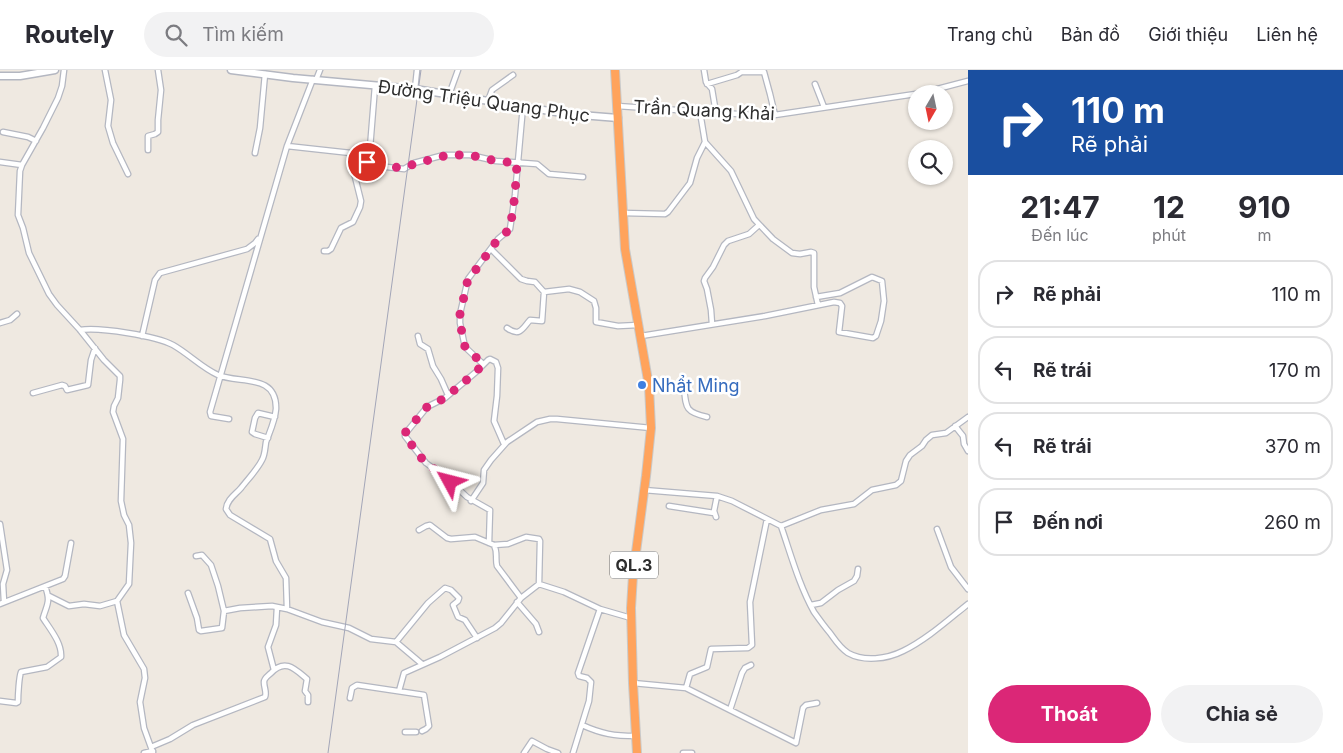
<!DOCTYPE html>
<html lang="vi">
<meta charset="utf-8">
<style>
:root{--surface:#fff;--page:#f2f2f3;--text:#2b2b33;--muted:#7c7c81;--line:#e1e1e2;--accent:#db2777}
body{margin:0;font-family:Inter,sans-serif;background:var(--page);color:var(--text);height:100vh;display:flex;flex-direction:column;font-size:19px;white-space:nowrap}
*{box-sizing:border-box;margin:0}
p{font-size:16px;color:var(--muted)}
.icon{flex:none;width:28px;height:28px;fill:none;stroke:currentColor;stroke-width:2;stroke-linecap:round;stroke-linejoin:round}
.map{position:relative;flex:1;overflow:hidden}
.panel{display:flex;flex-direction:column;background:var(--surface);width:375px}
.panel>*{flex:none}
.guide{background:#1a4fa0;color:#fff;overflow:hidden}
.needle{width:32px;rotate:189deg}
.tools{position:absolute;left:908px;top:15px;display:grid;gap:10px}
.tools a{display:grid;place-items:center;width:45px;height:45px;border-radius:50%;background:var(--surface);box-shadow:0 1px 4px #0004;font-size:25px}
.pin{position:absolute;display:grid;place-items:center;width:42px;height:42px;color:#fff;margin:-21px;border:2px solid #fff;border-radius:50%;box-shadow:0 1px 5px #0007}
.me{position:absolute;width:55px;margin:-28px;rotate:308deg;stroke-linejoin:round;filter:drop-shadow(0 0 4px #0008)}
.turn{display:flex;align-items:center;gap:18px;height:105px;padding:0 20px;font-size:22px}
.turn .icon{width:65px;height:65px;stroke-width:2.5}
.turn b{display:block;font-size:35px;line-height:42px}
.eta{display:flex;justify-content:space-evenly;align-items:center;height:85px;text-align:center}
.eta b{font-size:30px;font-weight:700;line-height:35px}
.action{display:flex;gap:10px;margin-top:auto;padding:10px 20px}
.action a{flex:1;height:58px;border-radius:30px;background:var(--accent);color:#fff;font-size:20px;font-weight:700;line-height:58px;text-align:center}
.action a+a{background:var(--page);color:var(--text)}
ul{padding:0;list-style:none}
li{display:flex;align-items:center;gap:15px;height:68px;margin:0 10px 8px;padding:0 10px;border:2px solid var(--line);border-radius:20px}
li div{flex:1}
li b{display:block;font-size:19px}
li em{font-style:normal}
header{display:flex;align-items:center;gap:30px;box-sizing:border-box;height:70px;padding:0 25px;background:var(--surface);border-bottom:1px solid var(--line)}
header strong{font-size:24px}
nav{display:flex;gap:28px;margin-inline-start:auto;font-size:18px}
.search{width:350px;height:45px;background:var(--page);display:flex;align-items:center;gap:12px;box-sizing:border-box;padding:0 18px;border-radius:28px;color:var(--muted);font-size:19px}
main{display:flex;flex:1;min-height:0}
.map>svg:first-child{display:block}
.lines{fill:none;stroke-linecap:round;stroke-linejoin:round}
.street-casing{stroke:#b4b7c1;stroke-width:7}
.secondary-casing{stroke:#b4b7c1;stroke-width:9}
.highway-casing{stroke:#c9c9c9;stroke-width:10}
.street{stroke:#fff;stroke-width:4.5}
.secondary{stroke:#fff;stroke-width:6}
.highway{stroke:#ffa35c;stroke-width:8}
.rail{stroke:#a3a6b8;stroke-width:1}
.route{stroke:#db2777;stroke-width:9;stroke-dasharray:0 16.2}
.shop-dot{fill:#3f7fe0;stroke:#fff;stroke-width:2}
.labels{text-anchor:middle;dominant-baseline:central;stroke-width:5;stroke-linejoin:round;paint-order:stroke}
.shield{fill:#fff;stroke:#6d6d6d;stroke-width:1}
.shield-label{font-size:16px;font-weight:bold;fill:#2e2e2e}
.street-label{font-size:18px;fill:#2e2e2e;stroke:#fff}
.shop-label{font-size:18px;fill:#366cbe;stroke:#fff;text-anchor:start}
</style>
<header>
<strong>Routely</strong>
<div class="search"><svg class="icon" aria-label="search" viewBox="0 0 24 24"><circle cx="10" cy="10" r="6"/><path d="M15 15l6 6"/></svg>Tìm kiếm</div>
<nav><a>Trang chủ</a><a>Bản đồ</a><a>Giới thiệu</a><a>Liên hệ</a></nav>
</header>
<main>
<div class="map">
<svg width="968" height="683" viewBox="0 0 968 683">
<rect width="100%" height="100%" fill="#efe9e1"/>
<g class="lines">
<defs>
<path id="street" d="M105 0 111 30 108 56 113 73 128 104
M704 0 706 12 712 19 716 43
M743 2H764L770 24 775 45
M316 10 320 0
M707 14 737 5 743 1
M815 14 824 37
M415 19 417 0
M449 25 458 0
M488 31 492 20 513 5
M617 36 768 46 922 23 968 11
M3 62 28 67 36 71
M705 72 731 101 754 149 773 169 792 183 800 184 811 182 814 183V217L818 235
M287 76 369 85 370 78 375 16
M148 80V66L155 64 158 62V50L161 20 158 0
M255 83 260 58 265 4
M0 92 22 95
M366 93 370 95 404 99 414 93 444 85H470L496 91 537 94 549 104 583 107
M623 143 665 144 668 142 690 113 697 88 705 72 700 42
M491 179 521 209 527 211 535 212 544 222 569 219 580 222 594 231 596 238V252L618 256 638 255
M324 181H328L331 179 341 158 353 152 360 137 361 131 354 103 366 93 369 85
M0 253 10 250 17 244
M712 254 711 240 707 219 704 211 705 208 713 197 724 175 728 171 749 164 759 155
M507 258C520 267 522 259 530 250L542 251 544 222
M80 260C100 257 156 266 173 275 189 284 202 298 218 305 239 314 277 303 276 339 275 351 270 361 266 372 265 378 265 385 262 390 257 400 248 409 241 418 236 424 227 429 226 439L230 445 270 469 276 491 286 508 287 539
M142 266 155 210 160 203 247 179 255 173 258 169
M418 266 420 274 428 279 433 296 441 309 448 325
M641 266 765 246 834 232 840 233 842 236 839 262 873 268 876 266 881 251 884 231 882 211 872 207 840 223 816 227
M483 294 465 277 460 253V244L468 209 498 169 510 159 515 125 523 36
M649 316 682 315 684 317C686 338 685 342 707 347
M33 323 62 315 65 316 67 320 88 315 91 290 95 278
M229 349 211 346 210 342 287 76 313 9
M955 356 963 366 964 374 968 381
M268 368 255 364 252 362 255 348 258 343 275 347
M644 420 717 426 732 431 781 456C791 485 799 515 814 542 819 549 824 556 830 563 835 570 840 578 848 583 864 592 887 589 903 581 926 570 948 550 968 534
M471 431 483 413 484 400 491 390 507 372 537 352 550 349H557L651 358
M669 436 714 443
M716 447 714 441 717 426
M0 454 7 500 3 514 4 532
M781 456 821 440 854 434 872 420 896 415 901 411 906 391 910 385 922 376 926 370 932 365 946 363 968 347
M937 459 951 497 968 519
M419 460 426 456 430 455 447 468 451 469 475 467 494 475 508 474 526 467 539 469 540 471 539 514
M489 473 490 440 467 427 448 409 426 393 405 366V364L427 337 445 328 476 302 488 290 490 289 496 292 498 298 497 326 494 351 504 374
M494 475C498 483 495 488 497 496L521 528
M539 514 564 522 600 539 631 548
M188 523 197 548 199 560 201 561 222 558 224 541 218 516 211 495 202 485 196 486
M49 526 69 536 84 534 100 536 117 531 129 514 131 473 129 455 124 445 121 431 123 369 113 342 114 336 118 328 120 310V306L104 290 80 260 57 235 49 224 29 183 23 158 18 145 20 101 22 95 43 58 58 28 62 16 64 0
M117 531 124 565 144 599 145 608 140 632 144 658 153 683
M517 532 536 554 539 562
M0 534 63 509 65 506 71 473
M811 535 821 533 838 520 854 511 857 506 858 499
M224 541 240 538 272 536 287 539 322 552 349 558 371 569 396 572 422 594
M396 572 428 533 445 518 451 520 459 528 458 531 453 535 458 547 465 550 477 568
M274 600 268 577 276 555 277 537
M633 613 686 618 796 673 803 638 806 635 817 633
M686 618 690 604 707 597 711 579 748 578 752 575 750 532 767 449
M399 621 404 603 440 587 495 558 501 553 521 528 539 514
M350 628 352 618 357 615 424 625 429 656 426 659 422 661
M0 631 16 633 18 632C18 625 19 607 21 602L47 597 61 587C62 573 50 559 43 548 47 534 51 532 45 516
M730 640 742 603 745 598 751 595
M582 655C602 664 614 666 636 666
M405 662H416
M151 677 170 669 193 655 265 627C267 622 264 618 264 612 264 608 268 606 271 603 285 588 295 599 307 609L305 621 308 625V632
M144 683 153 681
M524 683 532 671 547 679 558 683
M573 683 589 631 591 612 587 608 579 606 578 603 600 539
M683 683H692"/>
<path id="secondary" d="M231 0 293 8 415 19 568 44 618 48
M0 6H20L55 0"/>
<path id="highway" d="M615 0 625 179 649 316 651 358 646 406 633 505 631 538 633 613 637 683"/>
</defs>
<!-- street casing -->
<use href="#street" class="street-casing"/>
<!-- secondary casing -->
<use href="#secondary" class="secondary-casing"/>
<!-- highway casing -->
<use href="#highway" class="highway-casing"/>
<!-- street -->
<use href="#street" class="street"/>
<!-- secondary -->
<use href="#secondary" class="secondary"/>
<!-- highway -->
<use href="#highway" class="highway"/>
<!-- rail -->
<path class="rail" d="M328 683 421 0"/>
</g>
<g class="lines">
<!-- route -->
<path class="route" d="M367 92 366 93 370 95 404 98 414 94 448 85H470L496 91 517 93 515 125 510 159 498 169 478 197 468 209 460 244V253L465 277 483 294 476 302 445 328 427 337 404 364 405 366 423 390 450 412"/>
</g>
<!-- markers -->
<circle class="shop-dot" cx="642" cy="315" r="5"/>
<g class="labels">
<!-- shield labels -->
<rect class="shield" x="610" y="481.5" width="48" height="27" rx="4"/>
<g class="shield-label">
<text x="634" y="495">QL.3</text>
</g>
<!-- street labels -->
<g class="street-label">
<text transform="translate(484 31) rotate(8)">Đường Triệu Quang Phục</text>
<text transform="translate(704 40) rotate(3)">Trần Quang Khải</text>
</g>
<!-- shop labels -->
<g class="shop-label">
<text x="652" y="315">Nhẩt Ming</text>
</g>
</g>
</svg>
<div class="tools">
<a><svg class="needle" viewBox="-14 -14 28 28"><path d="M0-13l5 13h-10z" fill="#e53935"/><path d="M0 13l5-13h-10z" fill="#7c7c81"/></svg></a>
<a><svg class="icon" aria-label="search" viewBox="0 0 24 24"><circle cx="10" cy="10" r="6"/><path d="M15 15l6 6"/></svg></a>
</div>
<div class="pin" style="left:367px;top:92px;background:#d93025"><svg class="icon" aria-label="arrive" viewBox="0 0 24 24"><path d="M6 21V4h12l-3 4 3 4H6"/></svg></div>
<svg class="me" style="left:450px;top:412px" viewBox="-20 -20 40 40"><path d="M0-17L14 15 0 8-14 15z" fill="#db2777" stroke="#fff" stroke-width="4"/></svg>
</div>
<section class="panel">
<div class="guide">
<div class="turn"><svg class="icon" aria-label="right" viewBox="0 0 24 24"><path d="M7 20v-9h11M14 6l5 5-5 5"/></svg><div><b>110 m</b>Rẽ phải</div></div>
</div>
<div class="eta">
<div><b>21:47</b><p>Đến lúc</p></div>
<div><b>12</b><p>phút</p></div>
<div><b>910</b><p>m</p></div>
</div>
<ul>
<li><svg class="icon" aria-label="right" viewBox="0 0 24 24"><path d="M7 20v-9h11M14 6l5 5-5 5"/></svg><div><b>Rẽ phải</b></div><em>110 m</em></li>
<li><svg class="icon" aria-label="left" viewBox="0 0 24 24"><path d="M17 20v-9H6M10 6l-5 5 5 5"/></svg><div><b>Rẽ trái</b></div><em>170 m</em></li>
<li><svg class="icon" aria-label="left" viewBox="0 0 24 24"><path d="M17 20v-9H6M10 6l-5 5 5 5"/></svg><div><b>Rẽ trái</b></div><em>370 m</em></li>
<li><svg class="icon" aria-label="arrive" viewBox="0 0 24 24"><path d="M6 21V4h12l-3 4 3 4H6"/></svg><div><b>Đến nơi</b></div><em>260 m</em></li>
</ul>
<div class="action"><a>Thoát</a><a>Chia sẻ</a></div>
</section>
</main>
